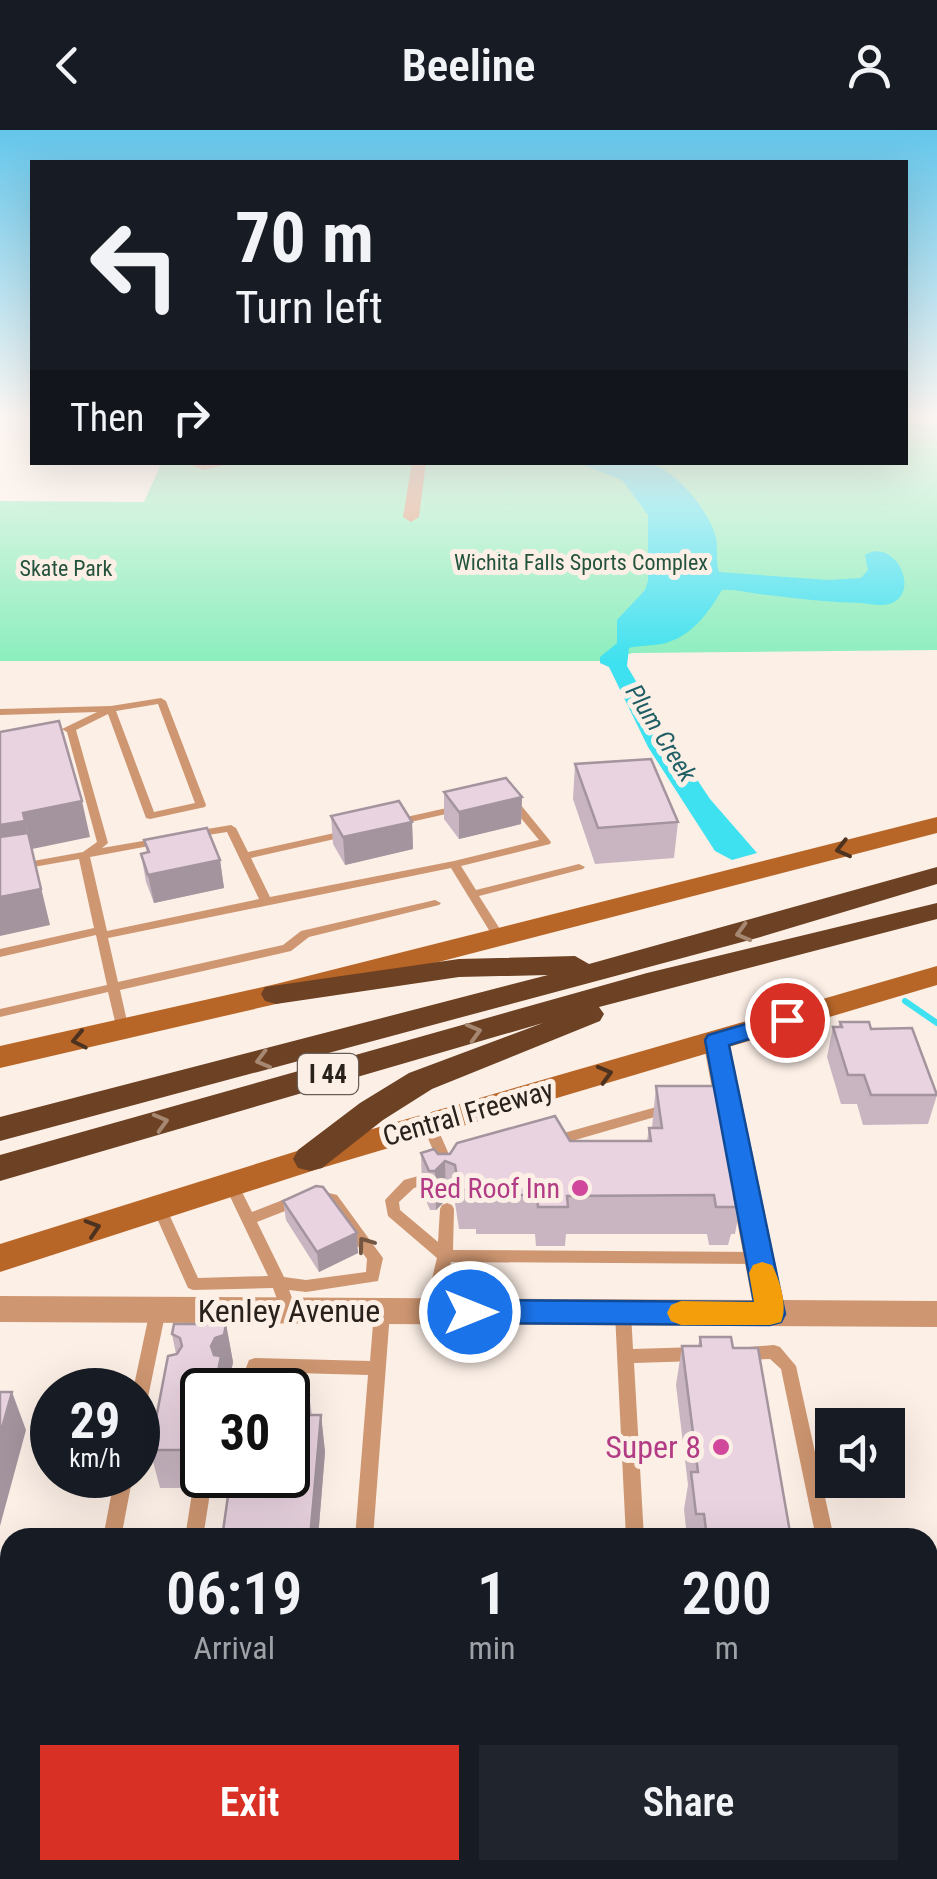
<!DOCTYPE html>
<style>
:root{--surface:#171b24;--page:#20242c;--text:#f1f3f6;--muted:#9ea1a6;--accent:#d93025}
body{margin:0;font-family:"Roboto Condensed",sans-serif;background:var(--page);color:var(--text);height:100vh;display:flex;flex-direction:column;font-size:38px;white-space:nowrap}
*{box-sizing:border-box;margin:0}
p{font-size:32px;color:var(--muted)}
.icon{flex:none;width:55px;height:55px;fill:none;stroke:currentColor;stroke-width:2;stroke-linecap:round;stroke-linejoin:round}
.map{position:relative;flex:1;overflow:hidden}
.side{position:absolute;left:0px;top:1398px;width:938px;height:352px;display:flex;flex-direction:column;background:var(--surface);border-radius:30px 30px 0 0;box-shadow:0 10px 40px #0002}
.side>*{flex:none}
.guide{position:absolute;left:30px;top:30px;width:878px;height:305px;border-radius:0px;box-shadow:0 10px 40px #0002;background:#171b24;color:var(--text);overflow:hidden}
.buttons{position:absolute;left:815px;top:1278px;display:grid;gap:20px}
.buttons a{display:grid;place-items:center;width:90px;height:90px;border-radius:0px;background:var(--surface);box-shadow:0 10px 40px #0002;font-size:50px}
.speed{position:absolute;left:30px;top:1238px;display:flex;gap:20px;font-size:50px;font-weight:700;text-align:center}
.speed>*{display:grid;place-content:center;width:130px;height:130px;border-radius:50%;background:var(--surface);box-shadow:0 10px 40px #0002;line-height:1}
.speed small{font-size:25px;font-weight:400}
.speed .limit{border:5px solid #111;border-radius:15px;background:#fff;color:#111}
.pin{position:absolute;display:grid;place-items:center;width:85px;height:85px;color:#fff;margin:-42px;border:5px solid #fff;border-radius:50%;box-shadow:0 2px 10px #0007}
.me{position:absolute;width:110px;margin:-55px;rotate:90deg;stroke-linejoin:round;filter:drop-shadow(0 0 8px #0008)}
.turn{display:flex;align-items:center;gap:35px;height:210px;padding:0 40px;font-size:45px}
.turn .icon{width:130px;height:130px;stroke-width:2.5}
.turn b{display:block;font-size:70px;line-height:85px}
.then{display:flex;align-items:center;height:95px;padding:0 40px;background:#0003;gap:20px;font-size:38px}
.eta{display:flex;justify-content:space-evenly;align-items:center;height:170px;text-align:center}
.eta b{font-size:60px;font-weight:600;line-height:70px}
.button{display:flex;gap:20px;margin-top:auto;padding:20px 40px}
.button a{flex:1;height:115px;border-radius:0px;background:var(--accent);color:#fff;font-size:40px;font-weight:600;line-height:115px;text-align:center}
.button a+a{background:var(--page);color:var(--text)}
header{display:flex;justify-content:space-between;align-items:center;height:130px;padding:0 40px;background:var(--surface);font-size:45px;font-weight:600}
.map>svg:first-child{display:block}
.green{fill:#8beebd}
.water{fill:#3ee1ef}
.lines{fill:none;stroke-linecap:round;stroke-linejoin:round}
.stream{stroke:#3ee1ef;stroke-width:6}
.lane{fill:#ce9671;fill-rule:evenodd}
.street{fill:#ce9671;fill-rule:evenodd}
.secondary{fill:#b86628;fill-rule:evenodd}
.highway{fill:#6d4123;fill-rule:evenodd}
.wall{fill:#c8b5c1;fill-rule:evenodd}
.shaded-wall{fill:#a3949d}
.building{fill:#e9d3e0;stroke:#a3949d;stroke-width:2.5}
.oneway{stroke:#4c321f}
.oneway2{stroke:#a68771}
.oneway3{stroke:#735642}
.route{fill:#1a73e8;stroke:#114b97;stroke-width:2.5}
.slow{fill:#f59e0b}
.hotel-dot{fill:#d1479c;stroke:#fcefe6;stroke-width:4}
.labels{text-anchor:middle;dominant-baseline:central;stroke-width:10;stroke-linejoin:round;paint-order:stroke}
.far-park-label{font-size:22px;fill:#24533d;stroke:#fcefe6}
.far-water-label{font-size:25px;font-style:italic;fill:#1e5e64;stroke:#fcefe6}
.shield{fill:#fcefe6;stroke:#685f59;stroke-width:2.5}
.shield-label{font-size:25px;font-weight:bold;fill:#28211c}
.street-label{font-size:28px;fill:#28211c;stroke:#fcefe6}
.hotel-label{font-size:28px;fill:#b23c85;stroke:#fcefe6;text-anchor:end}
.near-street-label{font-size:32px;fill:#28211c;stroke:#fcefe6}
.near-hotel-label{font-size:32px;fill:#b23c85;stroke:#fcefe6;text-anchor:end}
</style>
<header><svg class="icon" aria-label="back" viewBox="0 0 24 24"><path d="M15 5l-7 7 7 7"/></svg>Beeline<svg class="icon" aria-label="person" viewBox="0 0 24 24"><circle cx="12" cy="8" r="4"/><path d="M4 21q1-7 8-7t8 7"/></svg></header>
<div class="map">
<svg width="937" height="1749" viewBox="0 0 937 1749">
<rect width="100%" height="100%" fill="#fcefe6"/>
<!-- green -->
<path class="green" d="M905 287H937V520L633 523 599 531H0V371L144 372 162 332H905Z"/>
<!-- water -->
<path class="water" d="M579 333C600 332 623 330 644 332 673 336 706 377 715 404 719 416 715 431 719 442L829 450 861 448 868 440 865 425C894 407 921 460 892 473 883 477 870 474 861 473 830 472 799 469 768 465 752 464 738 459 722 460 708 483 692 507 662 514 652 516 640 515 629 518L627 536 670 609 710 669 757 723 732 730 715 721 648 617 609 537 600 533V527L617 513V490L645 460 648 451V385L622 350Z"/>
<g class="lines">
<!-- stream -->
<path class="stream" d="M905 871 937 893"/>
<!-- lane -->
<path class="lane" d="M161 568 166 571 206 675 205 677 150 689 146 688 108 584 76 600 108 713 102 718 160 708 165 711 160 714 90 727 107 801 259 769 227 702 195 707 190 704 195 701 231 695 236 698 248 722 348 700 353 703 348 706 251 728 270 767 454 731 539 710 507 671 512 668 516 669 551 712 550 714 461 736 476 760 579 734 585 737 583 739 479 766 505 807 503 810H495L451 738 108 808 118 852 283 815 301 801 435 770 441 773 439 775 309 807 291 821 120 860 129 900 128 903 123 904 117 900 108 862 0 887V879L107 855 96 805 0 827V819L94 798 79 729 22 739 16 736 22 733 83 722 97 712 67 602 62 599 97 582 0 585V579L111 576ZM158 574 195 673 154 682 116 581Z
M460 675 465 678 464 680 397 695 392 692 393 690Z
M667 974 672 976 674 979 672 982 551 1017 546 1016 544 1012 546 1008Z
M429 990 434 991 436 995 455 1038 453 1042H443L441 1038 422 995 424 991Z
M436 1041 441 1042 443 1046 441 1050 414 1058 399 1072 400 1080 438 1112 440 1079 442 1075 447 1073 452 1075 454 1079 453 1120 759 1122 764 1124 767 1128 764 1132 759 1134 451 1132 440 1182 438 1187 432 1188 426 1187 424 1182 437 1128 388 1086 385 1070 404 1050Z
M231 1049 236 1050 252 1082 298 1064 303 1066 305 1070 303 1074 257 1092 284 1147 306 1150 366 1142 367 1129 327 1073 312 1069 310 1065 312 1061 317 1060 337 1065 380 1124 383 1128 378 1151 306 1162 289 1160 297 1181 295 1186 289 1187 283 1186 273 1158 193 1160 188 1158 152 1077 154 1073 159 1071 164 1073 198 1148 268 1146 224 1054 226 1050Z
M158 1174 164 1175 166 1180 146 1277 144 1282 138 1284V1260H133L150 1180 152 1175Z
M382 1176 388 1177 390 1182 373 1408H355L368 1245 260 1242 256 1253 239 1259 233 1257 231 1252 233 1247 244 1243 249 1230 255 1228 370 1231 374 1182 376 1177Z
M623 1177 629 1178 631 1183 633 1219 698 1217 704 1219 706 1224 704 1229 698 1231 634 1233 644 1408H626L615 1183 617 1178Z
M774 1215 780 1217 796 1236 834 1408H816L781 1239 770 1229 743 1230 737 1228 735 1223 737 1218Z
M115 1345H133L121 1408H103Z
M201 1355 207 1357 210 1363 203 1408H185L192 1363 195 1357Z"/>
<!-- street -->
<path class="street" d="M183 332H240L203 340Z
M412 332H426L419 387 411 392 403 387Z
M716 902 729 911 783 1170 937 1171V1197L0 1192V1166L752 1170 703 911Z"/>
<!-- secondary -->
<path class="secondary" d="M937 687V703L276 874 0 938V916L276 854Z
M937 836V855L318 1039 0 1142V1114L310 1017Z"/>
<!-- highway -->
<path class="highway" d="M937 737V754L757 808 0 1011V987L548 845 459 847 276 874 265 871 261 864 265 857 459 829 575 826 589 834Z
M937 773V789L599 877 604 884 600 891 432 959 383 990 322 1038 310 1041 298 1038 293 1029 298 1020 360 973 409 943 543 893 0 1051V1025L647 843Z"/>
</g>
<!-- wall -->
<path class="wall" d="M575 634 678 692 674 728 595 734 573 669Z
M444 662 522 667 521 694 459 709 444 689Z
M331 686 412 692 413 719 345 735 333 714Z
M144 710 220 730 224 758 154 773 146 752 141 724 147 723Z
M840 892 871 899 937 965 928 994 863 995 857 974H841L827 927 833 897H838Z
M656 956 742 1066 735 1104H731L728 1115H709L707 1104H566L565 1116H536L535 1104H476V1099H459L455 1073 446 1070 436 1080H430L422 1061 421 1023 450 1024 570 1011H647L649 998H652Z
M283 1071 358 1123 319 1142 286 1090Z
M174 1194H226L233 1232 231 1243 225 1246H287L288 1255 309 1265 312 1285H321L325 1322 318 1408H222L229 1358H211L200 1351 191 1358H160L150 1320 168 1226 176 1224 172 1204ZM202 1260H288V1345H202Z
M700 1207 733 1218 791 1408H687L684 1379 688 1355 676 1255 682 1216H698Z"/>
<!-- shaded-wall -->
<path class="shaded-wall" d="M522 667 521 694 459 709V682Z
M82 671 90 707 32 719 23 683Z
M25 691 50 795 0 806V695Z
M412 692 413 719 345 735 343 707Z
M220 730 224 758 154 773 148 745Z
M445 1031 446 1070 436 1080 435 1041Z
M357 1103 358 1123 319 1142 317 1122Z
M226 1194 233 1232 231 1243 225 1246 220 1260 211 1216Z
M12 1262 26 1300 0 1396V1305Z
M321 1285 325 1322 318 1408H310Z
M191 1314 200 1351 191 1358 181 1320Z"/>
<!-- building -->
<path class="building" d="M59 591 82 671 23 683 25 691 0 695V602Z
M651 629 678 692 598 698 575 634Z
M506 648 522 667 459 682 444 662Z
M399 671 412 692 343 707 331 686Z
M207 698 220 730 148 745 141 724 149 722 144 710Z
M28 703 41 759 0 767V707Z
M840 892H869L871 899 912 898 937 965H871L864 945H848L833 897H842Z
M656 956H721L742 1066H734L736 1077H716L714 1065 567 1066 568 1077H538L537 1065H476V1060H459L455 1035 445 1031 435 1041H429L421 1023 434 1019 438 1024H450L457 1013 555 986 570 1011H651L649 998H662Z
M316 1056 323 1057 357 1103 317 1122 283 1071Z
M174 1194H226L224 1205 215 1208 211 1216 214 1225 221 1226 217 1246H287L286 1254 309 1265 307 1285H321L310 1408H222L231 1345H288V1260H202V1320L191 1314 181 1320H150L168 1226 177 1224 182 1216 180 1208 172 1204Z
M700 1207H731L733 1218H758L791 1408H707L704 1384H696L691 1342H698L682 1216H701Z
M0 1262H12L0 1305Z
M434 1740H505V1749H434Z"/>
<!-- one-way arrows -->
<defs><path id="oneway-chevron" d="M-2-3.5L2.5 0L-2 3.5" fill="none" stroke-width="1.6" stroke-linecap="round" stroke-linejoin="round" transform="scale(2.5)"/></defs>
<g class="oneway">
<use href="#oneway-chevron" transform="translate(843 719) rotate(166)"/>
<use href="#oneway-chevron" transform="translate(79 910) rotate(168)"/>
<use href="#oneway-chevron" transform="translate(605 944) rotate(-16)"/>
<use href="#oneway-chevron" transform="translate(93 1098) rotate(-18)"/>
</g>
<g class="oneway2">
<use href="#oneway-chevron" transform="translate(743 803) rotate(164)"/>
<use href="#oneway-chevron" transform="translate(474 902) rotate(-16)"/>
<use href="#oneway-chevron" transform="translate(263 930) rotate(165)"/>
<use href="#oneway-chevron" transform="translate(161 992) rotate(-16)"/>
</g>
<use class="oneway3" href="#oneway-chevron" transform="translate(365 1114) rotate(-126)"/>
<!-- sky -->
<linearGradient id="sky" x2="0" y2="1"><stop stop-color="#64c6eb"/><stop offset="0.54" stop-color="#fef8f4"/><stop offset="1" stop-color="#fef8f4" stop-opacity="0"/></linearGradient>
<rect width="937" height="532" fill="url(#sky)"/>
<!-- route -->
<path class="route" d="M787 882 799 890 795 895 729 915 785 1184 781 1192 770 1195 470 1193 460 1190 456 1182 460 1173 470 1170 754 1172 705 910 708 905Z"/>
<!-- slow -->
<path class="slow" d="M762 1132 772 1135C780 1150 788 1177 781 1192L770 1195H681L671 1191 667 1183 671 1175 681 1171 754 1172 749 1143 753 1135Z"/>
<!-- markers -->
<g class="hotel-dot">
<circle cx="580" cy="1058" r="10"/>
<circle cx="721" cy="1317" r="10"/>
</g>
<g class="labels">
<!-- far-park labels -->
<g class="far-park-label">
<text x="581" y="432">Wichita Falls Sports Complex</text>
<text x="66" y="438">Skate Park</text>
</g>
<!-- far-water labels -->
<g class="far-water-label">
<text transform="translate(661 603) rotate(58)">Plum Creek</text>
</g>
<!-- shield labels -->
<rect class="shield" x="298" y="924" width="60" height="40" rx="8"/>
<g class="shield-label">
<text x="328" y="944">I 44</text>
</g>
<!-- street labels -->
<g class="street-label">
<text transform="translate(468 983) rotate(-16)">Central Freeway</text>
</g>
<!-- hotel labels -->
<g class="hotel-label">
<text x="560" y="1058">Red Roof Inn</text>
</g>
<!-- near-street labels -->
<g class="near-street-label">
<text x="289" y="1181">Kenley Avenue</text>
</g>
<!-- near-hotel labels -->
<g class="near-hotel-label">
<text x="701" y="1317">Super 8</text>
</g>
</g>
</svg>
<div class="buttons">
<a><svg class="icon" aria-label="sound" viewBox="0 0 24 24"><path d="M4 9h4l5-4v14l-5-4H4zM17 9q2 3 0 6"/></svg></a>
</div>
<div class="speed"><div>29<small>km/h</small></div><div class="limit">30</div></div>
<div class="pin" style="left:787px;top:890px;background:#d93025"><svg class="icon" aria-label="arrive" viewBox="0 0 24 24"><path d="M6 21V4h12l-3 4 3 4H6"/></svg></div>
<svg class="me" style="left:470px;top:1182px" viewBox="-20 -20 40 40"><circle r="17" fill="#1a73e8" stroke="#fff" stroke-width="3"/><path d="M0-11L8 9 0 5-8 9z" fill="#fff"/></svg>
<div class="guide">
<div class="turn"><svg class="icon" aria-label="left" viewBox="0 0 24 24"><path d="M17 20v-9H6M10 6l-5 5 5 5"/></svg><div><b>70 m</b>Turn left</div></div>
<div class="then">Then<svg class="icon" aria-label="right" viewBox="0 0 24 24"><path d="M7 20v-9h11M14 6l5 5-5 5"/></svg></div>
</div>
<section class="side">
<div class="eta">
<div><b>06:19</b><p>Arrival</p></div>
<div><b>1</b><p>min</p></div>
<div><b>200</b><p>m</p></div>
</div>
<div class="button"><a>Exit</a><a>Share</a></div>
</section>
</div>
